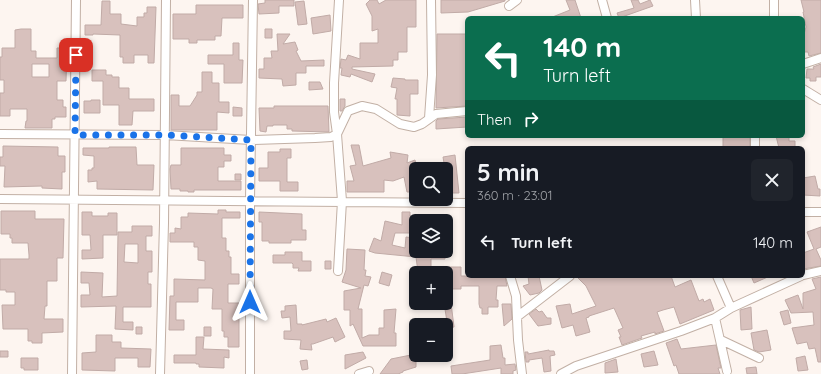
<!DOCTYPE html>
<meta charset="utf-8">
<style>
:root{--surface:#171b24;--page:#20242c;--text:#f1f3f6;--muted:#9ea1a6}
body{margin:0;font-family:Quicksand,sans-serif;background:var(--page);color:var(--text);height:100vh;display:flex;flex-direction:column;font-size:15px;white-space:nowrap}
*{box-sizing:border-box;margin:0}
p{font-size:13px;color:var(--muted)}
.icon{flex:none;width:22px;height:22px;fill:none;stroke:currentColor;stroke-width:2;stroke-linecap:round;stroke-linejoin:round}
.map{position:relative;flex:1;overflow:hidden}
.sheet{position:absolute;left:465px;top:146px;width:340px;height:132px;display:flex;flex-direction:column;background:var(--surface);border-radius:6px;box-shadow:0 2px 6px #0003}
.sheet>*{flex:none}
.banner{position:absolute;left:465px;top:16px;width:340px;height:122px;border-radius:6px;box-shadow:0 2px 6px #0003;background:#0b6e4f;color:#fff;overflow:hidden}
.tools{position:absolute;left:409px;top:162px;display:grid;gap:8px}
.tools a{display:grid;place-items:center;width:44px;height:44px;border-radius:6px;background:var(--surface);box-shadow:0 2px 6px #0003;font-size:20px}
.pin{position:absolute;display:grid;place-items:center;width:34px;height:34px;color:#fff;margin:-17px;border-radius:8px;box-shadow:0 2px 6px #0006}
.me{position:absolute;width:44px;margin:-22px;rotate:0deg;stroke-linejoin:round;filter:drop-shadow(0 0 3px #0008)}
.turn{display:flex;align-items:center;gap:14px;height:84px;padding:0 12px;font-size:18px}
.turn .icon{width:52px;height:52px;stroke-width:2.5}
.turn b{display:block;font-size:28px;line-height:34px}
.then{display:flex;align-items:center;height:38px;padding:0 12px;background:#0003;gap:8px;font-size:15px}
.round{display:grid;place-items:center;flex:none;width:42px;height:42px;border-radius:6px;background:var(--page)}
.overview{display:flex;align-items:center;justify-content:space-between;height:68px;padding:0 12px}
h1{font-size:24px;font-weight:800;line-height:30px}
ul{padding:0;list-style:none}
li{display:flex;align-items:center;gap:12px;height:56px;padding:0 12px}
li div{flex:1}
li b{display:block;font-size:15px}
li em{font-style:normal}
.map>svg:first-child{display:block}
.building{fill:#d8c1bd;stroke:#c1aba7;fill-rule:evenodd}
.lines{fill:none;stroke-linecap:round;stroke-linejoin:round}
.minor-casing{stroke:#c2b0a5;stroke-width:10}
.minor{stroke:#fff;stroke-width:8}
.route{stroke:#1a73e8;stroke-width:7;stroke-dasharray:0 12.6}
</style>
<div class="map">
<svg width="821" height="374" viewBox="0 0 821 374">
<rect width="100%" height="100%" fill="#fdf5f0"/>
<!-- building -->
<path class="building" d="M265 0H294V6H279V13L259 14 258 4 265 3Z
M370 0H377L379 4 386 0H416V27H407V52H398V60H393V66L352 67V69L375 74 372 82 351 74 350 77 341 75 342 68H340L341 59 346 60 348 55 360 59V43H378V29L372 31V16L366 4Z
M441 0H505V1L468 12 441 13Z
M566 0H575L581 18H550L570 10Z
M631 0H638L640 4 650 0 653 6 619 18 617 13 634 8Z
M801 0H821V53L809 56 808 52H803V38L806 27 803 12H804Z
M102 1H110V14H121V24L137 26V17H144V13H147V7H156L154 63H148V55H134V63H123V57H120V35L93 34V35H85V25H101Z
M304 1 307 24 298 25 295 2Z
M196 5H243V18H222L221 36H215V40H197V43H189V39H173V14H196Z
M330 15 331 31 313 34 311 18Z
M21 29H31V51H36V58H57V48H67L66 81H57V100H63V107H66V117H55V119H52V128H25L26 121H27V109H10V116H0V93H4V80H0V57H2V48H15V30ZM32 64H49V77H32Z
M265 29H272V38H265Z
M277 34H290L283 44 295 42 298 50 296 51 301 61 324 60V66H306V73H296V85L283 86 282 79 259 78V69H264V58H272L271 51H278Z
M437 34H467V106L436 108Z
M233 43H239V60H243L242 83H224V64H208V55H233Z
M821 64V77H816V81H810V78H806L807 69H814L813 67Z
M92 70H106V75H112V77H119V88H129V99H154V111H133L132 125H119V105H103V81H92Z
M202 72H212V83H219V102H229V113L217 112V130H171V95H179V106H190L197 95V92H202Z
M393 78 405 79V80H418V94H410V116L397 115V99H395L397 88 391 87Z
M309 82H320L323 89 309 90Z
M340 99H345V106L342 111H340Z
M91 100H100V113H84V101H91Z
M274 106H328L329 132 292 131V129H287V125H273V126H267L266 132 260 131 259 108H274Z
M233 107 242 108V116H233Z
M467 117V127L436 129V121L438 119Z
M723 136H750V148H723Z
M776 136H789V141H795V148H779Z
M351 145H359L363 166 391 158 390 152 408 155 407 163 415 160 417 169 413 171 416 184 413 185 414 192H407L404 177 393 181 384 180V192H347V181H354L350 166 356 165Z
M3 146 58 147V156H65V172H62V189L42 188V186L4 187 5 166H0V157H3Z
M109 147H136L137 165H154L153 190 97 189V181L88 182V170H92V168H94V156L83 155V148H109Z
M181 148H224V155H231V161H224V167H218V181H241V190H194V192H188V191H180V189H171L170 169 171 165H181Z
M280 149H291V158H287V182H298V191H280V181H259V168H268V152H280Z
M455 155 459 193H446V169H445L443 157Z
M235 174H241V180H235Z
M815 176 818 189H820V196L803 195V178Z
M218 210H226V212H240V218H222V238H226V251H229V257H231V274H239V284H228V303H239V347H228V337H224V331H222V309H212L213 289 211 288H198V302H176V320H184V330H169L170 296H174V279L205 280V261L198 260V247H194V242H170V233H175V228L181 229V217H188V213L218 214Z
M1 211H35V219H64L63 258H57V281H47V306H45L44 319H63V332L42 333V343H32V341H28V329H3L2 305H15V292H6V290H0V259H29V255L28 243H12V238H10V234H1Z
M82 212H92V216H108V213H117V235H103V258L82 259V250H91L90 235H82Z
M259 212 302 214V230H306V240H291V243H269V241H262V222H259Z
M402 212H410V216H411V233H395L392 245 405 248 406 237 414 238V245H416V251H445V259H431V273L418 272 416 257 375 253 369 251 374 238 381 241 385 221 402 225Z
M132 226H152V236H146V251H152V272H148V284H151V307H123V322H133V330L115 329 116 306 81 307V295H90L89 283H81V272L103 273 102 297 117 296 118 232H132ZM125 244H138V263L124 262Z
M821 227V247L816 249 821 260V266L803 269V253L814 249 807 232Z
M347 249 365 250 364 270H366L365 276 371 277 368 286 364 285 358 309H362V338L369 335H379V328H384V310L396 309 394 333H396V346H363L353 324 350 326V310H344V291L361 288 342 282 346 270Z
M285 252H302V261H311V271H298L299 268H293V264L292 263H273V255H285Z
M325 261H331V269H325Z
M446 267H461V276H505L507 286H497L496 300H498V307H488V314H482V308H480L479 304V286H461V289H451V281H446Z
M382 272 392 275 389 286 379 283Z
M528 276H539L542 290 539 293 530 295 523 286 529 284Z
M576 276H671L675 287 691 280 699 301 703 299 704 302 710 299 714 310 680 324 674 307 663 310 657 312 664 331 655 334V332L641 336 642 338 622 345 619 337H621L618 330 623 328 614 308 589 316V317L586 318 590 332 576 336 573 325 562 328 556 306 570 304 572 314 596 306 586 286Z
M751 276H770L754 283Z
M821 277V362H818L815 348 809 349 807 342 797 344 792 328 814 325 813 312 791 313 785 300 798 295 803 309V293L816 289 812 279Z
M444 303H451L454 327 448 328Z
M502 304H511L512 319 504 326Z
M296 305 297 324H302V325L326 319 327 322 336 318 345 337 335 342 333 337 313 344H311L312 350 300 349 301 340 284 339V331H291L290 317 282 318 281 311H285V306Z
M751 307 752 329 741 330 740 310Z
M536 309 539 312 542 311 547 318H551V324L538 326 529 314Z
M788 310 791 323 784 325 780 312Z
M136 327H142V334H136Z
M204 327H211V336H204Z
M767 330 771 350 759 352 754 350 751 333Z
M96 335H112V342H121V348L151 349 150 367H138V358H115V371L82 370V353L96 352Z
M196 337H204L203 349 229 350V358L224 357V368L199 367V364H196V363H174V355H196Z
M677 339 681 349 716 345 721 368H718L720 374H679L676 365 674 366 666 343Z
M501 345 503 358H505V365L515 364 516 370 513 371V374H501V368L462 374H452L451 366 490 360V346Z
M549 350V351H554L555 355 550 356 551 371 544 372 542 358 529 360V362H526L525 352H528V354Z
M0 351H8V357H0Z
M654 351 658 365 644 367 641 354Z
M363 352 366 358 345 369V355Z
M416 354V367L403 371V372L398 374H380L391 359Z
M805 356 808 370 798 371 796 358Z
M21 358H38V370H24V368H21Z
M616 359 618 372 605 373V363Z
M307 360 308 369 302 370 300 361Z
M756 367 757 374H747L746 368Z"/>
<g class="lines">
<defs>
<path id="minor" d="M602 0 607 18
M695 0 696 18
M509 6 517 0
M774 18V0
M803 64 821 58
M803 89 821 100
M429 118 432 75 431 0
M0 134 165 135 251 140 315 138 331 137 337 134 348 111 362 106 376 109 400 124 414 127 422 124 436 114 467 111
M755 136V148
M0 199 467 203
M803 212H821
M338 271 342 201 337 134 334 112V83L339 0
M803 275 821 271
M510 276 516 296 518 340 522 374
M717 276 731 308
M518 316 570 276
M715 318 727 371
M721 340 759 358
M72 374 76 0
M160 374 164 223 166 0
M250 374V200L253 0
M359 374 369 371
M561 374 576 366 681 331 715 318 731 308 801 276"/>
</defs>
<!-- minor casing -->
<use href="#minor" class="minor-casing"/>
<!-- minor -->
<use href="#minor" class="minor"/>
</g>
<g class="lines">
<!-- route -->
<path class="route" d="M76 55 75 135H165L251 140 250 302"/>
</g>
</svg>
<div class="tools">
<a><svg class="icon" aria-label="search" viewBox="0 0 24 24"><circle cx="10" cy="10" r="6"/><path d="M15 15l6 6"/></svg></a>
<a><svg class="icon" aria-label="layers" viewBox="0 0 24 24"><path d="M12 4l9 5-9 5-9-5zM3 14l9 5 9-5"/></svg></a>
<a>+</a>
<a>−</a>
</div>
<div class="pin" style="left:76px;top:55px;background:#d93025"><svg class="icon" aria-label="arrive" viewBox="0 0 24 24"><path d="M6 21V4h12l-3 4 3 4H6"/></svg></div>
<svg class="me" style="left:250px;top:302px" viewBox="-20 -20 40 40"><path d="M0-17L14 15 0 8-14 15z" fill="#1a73e8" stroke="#fff" stroke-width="4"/></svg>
<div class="banner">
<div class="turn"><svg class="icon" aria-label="left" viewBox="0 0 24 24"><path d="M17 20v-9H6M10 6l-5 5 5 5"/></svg><div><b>140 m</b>Turn left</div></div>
<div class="then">Then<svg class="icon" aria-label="right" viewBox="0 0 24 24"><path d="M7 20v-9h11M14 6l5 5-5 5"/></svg></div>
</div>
<section class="sheet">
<div class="overview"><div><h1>5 min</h1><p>360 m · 23:01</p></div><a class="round"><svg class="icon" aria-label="close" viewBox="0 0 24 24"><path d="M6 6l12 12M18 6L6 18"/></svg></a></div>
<ul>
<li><svg class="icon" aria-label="left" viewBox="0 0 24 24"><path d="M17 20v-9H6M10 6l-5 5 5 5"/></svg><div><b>Turn left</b></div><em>140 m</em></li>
</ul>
</section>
</div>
